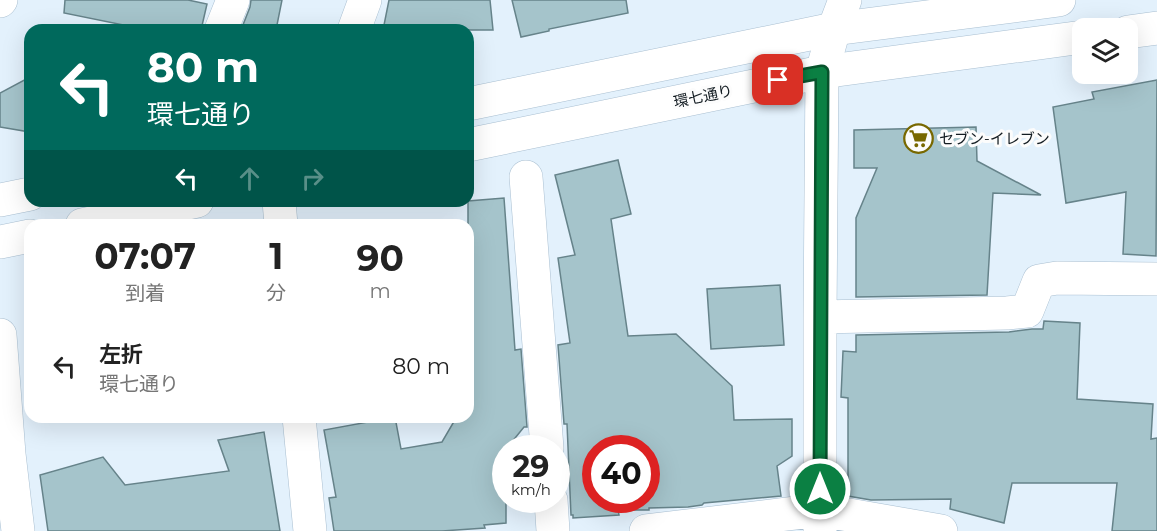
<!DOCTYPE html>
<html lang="ja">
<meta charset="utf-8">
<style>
:root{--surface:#fff;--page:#f6f6f6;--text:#222;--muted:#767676}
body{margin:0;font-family:Montserrat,"Noto Sans JP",sans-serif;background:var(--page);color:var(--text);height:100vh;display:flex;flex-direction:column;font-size:22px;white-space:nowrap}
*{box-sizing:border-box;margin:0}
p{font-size:20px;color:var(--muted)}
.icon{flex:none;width:33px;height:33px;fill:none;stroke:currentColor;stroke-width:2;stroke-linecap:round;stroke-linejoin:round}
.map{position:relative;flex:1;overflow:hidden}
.panel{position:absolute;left:24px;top:219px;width:450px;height:204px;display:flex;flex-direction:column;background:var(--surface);border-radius:18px;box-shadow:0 6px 24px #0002}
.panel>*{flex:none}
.top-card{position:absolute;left:24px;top:24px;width:450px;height:183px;border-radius:18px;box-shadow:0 6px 24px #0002;background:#00695c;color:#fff;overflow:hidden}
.controls{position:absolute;left:1072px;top:18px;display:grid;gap:12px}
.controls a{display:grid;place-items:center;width:66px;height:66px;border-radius:12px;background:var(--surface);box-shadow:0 6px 24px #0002;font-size:30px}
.speed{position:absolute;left:492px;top:435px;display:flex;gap:12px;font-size:30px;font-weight:700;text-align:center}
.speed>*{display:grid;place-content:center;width:78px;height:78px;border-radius:50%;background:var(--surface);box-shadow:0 6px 24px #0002;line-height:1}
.speed small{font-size:15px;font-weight:400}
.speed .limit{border:9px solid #d22;background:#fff;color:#111}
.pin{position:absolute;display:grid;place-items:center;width:51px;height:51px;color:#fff;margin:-26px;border-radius:12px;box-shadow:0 3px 9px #0006}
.me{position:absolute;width:66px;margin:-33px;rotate:0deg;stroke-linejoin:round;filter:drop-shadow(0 0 4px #0008)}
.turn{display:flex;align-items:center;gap:21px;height:126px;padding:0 24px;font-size:27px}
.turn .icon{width:78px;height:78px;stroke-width:2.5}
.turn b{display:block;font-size:42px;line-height:51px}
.lanes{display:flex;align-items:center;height:57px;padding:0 24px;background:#0003;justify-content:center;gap:30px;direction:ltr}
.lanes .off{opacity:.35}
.eta{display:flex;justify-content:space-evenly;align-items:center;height:102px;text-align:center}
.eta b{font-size:36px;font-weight:700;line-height:42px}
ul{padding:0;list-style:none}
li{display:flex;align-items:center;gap:18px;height:90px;padding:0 24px}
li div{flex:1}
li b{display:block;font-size:22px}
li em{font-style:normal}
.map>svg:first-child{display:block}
.building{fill:#a5c4cb;stroke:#66838a;stroke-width:1.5;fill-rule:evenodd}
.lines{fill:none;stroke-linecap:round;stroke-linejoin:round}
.minor-casing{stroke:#a9bfd1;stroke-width:34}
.major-casing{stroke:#a9bfd1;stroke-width:34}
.minor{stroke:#fff;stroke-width:33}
.major{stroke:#fff;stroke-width:33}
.route-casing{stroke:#07532c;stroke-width:15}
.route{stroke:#0b8043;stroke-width:10}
.labels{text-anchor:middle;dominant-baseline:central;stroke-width:6;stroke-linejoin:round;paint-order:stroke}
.street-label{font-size:15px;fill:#121b21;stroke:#fcfcfc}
.poi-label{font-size:15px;fill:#121b21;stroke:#fcfcfc;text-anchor:start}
</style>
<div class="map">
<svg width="1157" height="531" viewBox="0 0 1157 531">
<rect width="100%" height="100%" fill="#e3f1fc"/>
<!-- building -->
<path class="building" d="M65 0H188L207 4 201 30H148L64 13Z
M251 0H282L276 30H241L250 7Z
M389 0H490L493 30H383Z
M512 0H626L628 13 549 29V31L521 37Z
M30 77V132L0 127V93Z
M1157 80 1156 256 1123 254 1126 192 1066 203 1053 107 1094 99 1092 92Z
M976 127 977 161 1041 195 993 193 987 295 856 297V218L877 168H854V130Z
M618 160 631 214 611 219 628 336 676 334 732 386 734 420 792 419V456L777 466 781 496 704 503 702 505 688 507 649 508V510H618L619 515 573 518V515H571L567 424H564L558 345 570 343 558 258 575 255 555 175ZM596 448H646V500H596Z
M504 198 515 350 521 349 527 427H524L507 448H506V523L484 525 485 528 442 531H334L329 498 336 497 324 430 395 417 401 449 442 442 456 418 468 417V201Z
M780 285 784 345 711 349 707 289Z
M1044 321 1080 323 1077 399 1153 404 1151 439 1157 438V531H1112L1117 483H1012L1004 523 950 509 951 499 871 500 848 496V398L841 397 843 351 856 352V335L1009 332 1032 329H1043Z
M264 432 280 531H48L40 475 103 457 125 485 229 471 218 440Z"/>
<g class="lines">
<defs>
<path id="minor" d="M0 1 1 0
M221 30 233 0
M354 30 365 0
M526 177 547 448
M279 201 281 225
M820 317 1007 313 1027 311 1039 281 1057 278 1157 279
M0 335 9 454 18 531
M299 417 310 531
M551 500 553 531
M646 531 820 510 941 531
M820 531V317L822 72 834 29 845 0"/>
<path id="major" d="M1128 32 1157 28
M468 104 834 29 1059 0
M468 145 822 72 1083 37
M0 200 30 194
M82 225 197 201
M0 242 30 236"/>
</defs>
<!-- minor casing -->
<use href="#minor" class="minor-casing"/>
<!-- major casing -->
<use href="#major" class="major-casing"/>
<!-- minor -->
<use href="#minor" class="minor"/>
<!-- major -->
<use href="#major" class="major"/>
</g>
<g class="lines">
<defs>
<path id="route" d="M778 80 822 72 820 489"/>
</defs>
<!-- route casing -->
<use href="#route" class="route-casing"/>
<!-- route -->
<use href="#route" class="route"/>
</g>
<!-- icons -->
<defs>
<symbol id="supermarket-ring" viewBox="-11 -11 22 22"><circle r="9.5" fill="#fcfcfc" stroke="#786800" stroke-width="1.5"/><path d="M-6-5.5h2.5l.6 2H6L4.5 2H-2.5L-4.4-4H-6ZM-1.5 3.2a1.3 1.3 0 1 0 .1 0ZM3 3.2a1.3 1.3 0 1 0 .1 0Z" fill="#786800"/></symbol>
</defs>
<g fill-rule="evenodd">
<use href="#supermarket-ring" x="902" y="122" width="33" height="33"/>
</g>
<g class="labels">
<!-- street labels -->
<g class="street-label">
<text transform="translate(703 96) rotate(-12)">環七通り</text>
</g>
<!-- poi labels -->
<g class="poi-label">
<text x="939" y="138">セブン-イレブン</text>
</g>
</g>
</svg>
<div class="controls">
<a><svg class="icon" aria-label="layers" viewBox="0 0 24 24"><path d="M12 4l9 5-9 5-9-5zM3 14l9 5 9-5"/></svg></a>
</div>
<div class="speed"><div>29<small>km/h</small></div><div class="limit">40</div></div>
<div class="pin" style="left:778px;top:80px;background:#d93025"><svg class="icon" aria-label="arrive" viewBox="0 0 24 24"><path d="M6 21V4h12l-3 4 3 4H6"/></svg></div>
<svg class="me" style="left:820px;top:489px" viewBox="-20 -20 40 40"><circle r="17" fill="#0b8043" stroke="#fff" stroke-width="3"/><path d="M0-11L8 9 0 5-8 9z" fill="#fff"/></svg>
<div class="top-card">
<div class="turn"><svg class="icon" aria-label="left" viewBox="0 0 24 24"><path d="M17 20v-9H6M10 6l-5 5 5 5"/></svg><div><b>80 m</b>環七通り</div></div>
<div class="lanes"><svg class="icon" aria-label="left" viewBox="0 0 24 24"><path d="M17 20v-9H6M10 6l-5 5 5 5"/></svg><svg class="icon off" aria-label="ahead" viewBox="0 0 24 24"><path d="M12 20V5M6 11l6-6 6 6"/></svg><svg class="icon off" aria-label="right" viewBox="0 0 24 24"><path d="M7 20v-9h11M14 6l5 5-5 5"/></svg></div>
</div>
<section class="panel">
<div class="eta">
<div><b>07:07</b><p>到着</p></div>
<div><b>1</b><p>分</p></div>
<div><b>90</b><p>m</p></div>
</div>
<ul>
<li><svg class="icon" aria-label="left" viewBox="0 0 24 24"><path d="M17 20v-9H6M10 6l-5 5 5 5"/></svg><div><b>左折</b><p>環七通り</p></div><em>80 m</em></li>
</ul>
</section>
</div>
